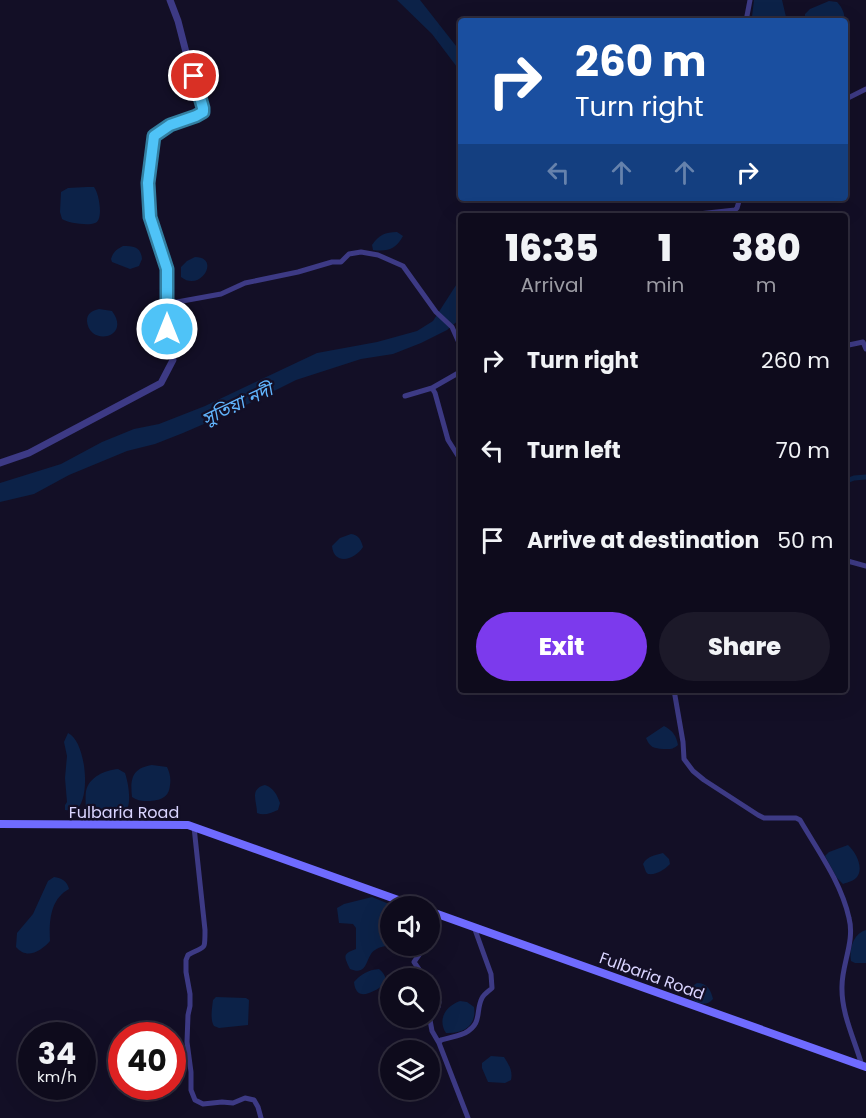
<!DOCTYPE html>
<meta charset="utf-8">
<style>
:root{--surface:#0e0b1c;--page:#1c1929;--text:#f1f3f6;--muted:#9b9ba3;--line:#2e2b3b;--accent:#7c3aed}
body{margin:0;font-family:Poppins,"Noto Sans Bengali",sans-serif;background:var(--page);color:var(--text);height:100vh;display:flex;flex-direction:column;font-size:22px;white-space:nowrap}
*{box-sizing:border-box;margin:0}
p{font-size:20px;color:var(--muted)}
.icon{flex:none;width:33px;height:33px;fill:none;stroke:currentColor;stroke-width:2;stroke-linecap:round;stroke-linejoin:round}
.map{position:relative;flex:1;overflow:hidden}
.side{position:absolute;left:458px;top:213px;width:390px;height:480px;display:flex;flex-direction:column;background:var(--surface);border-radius:6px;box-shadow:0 6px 24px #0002,0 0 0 2px var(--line)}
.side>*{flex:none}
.guide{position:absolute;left:458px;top:18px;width:390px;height:183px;border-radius:6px;box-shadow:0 6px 24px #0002,0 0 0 2px var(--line);background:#1a4fa0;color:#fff;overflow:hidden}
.buttons{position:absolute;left:380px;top:896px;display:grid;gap:12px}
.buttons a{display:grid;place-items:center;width:60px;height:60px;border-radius:50%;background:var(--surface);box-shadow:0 6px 24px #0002,0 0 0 2px var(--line);font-size:30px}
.speed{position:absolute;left:18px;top:1022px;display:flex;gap:12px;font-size:30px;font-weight:700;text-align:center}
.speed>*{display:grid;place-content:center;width:78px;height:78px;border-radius:50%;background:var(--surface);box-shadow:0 6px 24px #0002,0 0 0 2px var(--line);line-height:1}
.speed small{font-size:15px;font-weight:400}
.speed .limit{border:9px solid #d22;background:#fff;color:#111}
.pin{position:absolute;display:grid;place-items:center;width:51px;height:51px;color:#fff;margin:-26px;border:3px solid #fff;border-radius:50%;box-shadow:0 2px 6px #0007}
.me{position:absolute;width:66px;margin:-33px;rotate:0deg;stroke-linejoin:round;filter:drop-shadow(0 0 4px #0008)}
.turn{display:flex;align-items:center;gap:21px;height:126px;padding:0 18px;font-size:27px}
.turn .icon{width:78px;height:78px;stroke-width:2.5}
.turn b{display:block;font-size:42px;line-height:51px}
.lanes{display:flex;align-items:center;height:57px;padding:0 18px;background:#0003;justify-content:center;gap:30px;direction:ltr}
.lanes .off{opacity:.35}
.eta{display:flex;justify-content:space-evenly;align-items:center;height:102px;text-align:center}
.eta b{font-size:36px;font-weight:800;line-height:42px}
.button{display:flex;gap:12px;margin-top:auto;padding:12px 18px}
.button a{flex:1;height:69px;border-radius:36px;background:var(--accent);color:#fff;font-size:24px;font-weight:800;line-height:69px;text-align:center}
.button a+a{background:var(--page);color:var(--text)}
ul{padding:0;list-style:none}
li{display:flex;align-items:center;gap:18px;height:90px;padding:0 18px}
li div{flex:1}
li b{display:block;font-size:22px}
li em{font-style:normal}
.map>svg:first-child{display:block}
.water{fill:#0c2248}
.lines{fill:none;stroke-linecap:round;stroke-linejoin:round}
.canal{stroke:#0c2248;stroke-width:5}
.minor{stroke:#3d3a85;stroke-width:5}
.tertiary{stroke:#3d3a85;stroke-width:7}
.secondary{stroke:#6f6bff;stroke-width:8}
.route-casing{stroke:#337fa1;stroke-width:15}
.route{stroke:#4fc3f7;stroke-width:10}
.labels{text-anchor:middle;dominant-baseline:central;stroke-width:4.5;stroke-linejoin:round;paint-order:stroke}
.street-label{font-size:16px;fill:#d9d4ff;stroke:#130f26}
.water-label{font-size:18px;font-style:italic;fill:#62b6ff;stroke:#130f26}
</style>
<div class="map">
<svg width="866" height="1118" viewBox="0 0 866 1118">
<rect width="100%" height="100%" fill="#130f26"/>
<!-- water -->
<path class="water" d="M397 0H420L460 51V71L432 34Z
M754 0H782L787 21H753L752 17Z
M829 1 837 2C841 6 845 13 844 18L841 21H805V14L810 9Z
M87 187H94C99 193 104 220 95 223 88 226 68 223 62 219L60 212 61 192 68 188Z
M397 232 403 236C396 249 388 252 373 250L372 245C379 235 385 232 397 232Z
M123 246C134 246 141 247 142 259L139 266 130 269 112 262 111 259C113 252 117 249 123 246Z
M195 257C221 257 201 293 181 277V267L187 261Z
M460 279V319L447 330 421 343 393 354 361 359 296 380 234 411 183 433 155 444 127 451 69 475 34 494 0 502V483L61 464 102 442 134 429 159 424 205 406 317 353 377 342 417 331 433 321Z
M99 309 112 311C132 338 89 347 87 321 87 313 92 311 99 309Z
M351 534C359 535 361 540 363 547 355 560 334 566 332 546L340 538Z
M664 726C673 731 676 735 678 745 672 750 670 749 663 749 654 748 650 748 646 738Z
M68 733C86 741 92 800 75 811L65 810V805L67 802 65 778 67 756 64 742Z
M152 765 167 767C170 773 171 779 170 785 169 799 158 801 146 801 140 801 137 800 132 797 130 779 132 768 152 765Z
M118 769 125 773C128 782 134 809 122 814 118 815 112 815 107 815 100 815 94 816 88 814L86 812C86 806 85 798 86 791 89 777 105 770 118 769Z
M265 785C274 788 277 795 280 803L278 810C271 813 264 816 257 813 257 801 249 789 265 785Z
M848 845C856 852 864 868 857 877 854 881 848 882 843 884L837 878 825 856 829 852Z
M663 853 669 859 670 864C664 870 657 875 648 874L646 872 643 864C647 856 656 855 663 853Z
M54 877C62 878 67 881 69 889 50 899 49 922 50 941 41 951 27 960 16 947L17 933 33 914 48 881Z
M372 897 394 906H390V945C386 946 379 947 375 950 365 956 369 977 350 969 344 956 342 954 356 949V928L353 924 339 923 337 908 344 904Z
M866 930V963H855L851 961C849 949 853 934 866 930Z
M379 969C385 974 387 978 384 985 373 992 356 1003 354 982 361 974 368 970 379 969Z
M697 983C707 983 711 990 713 999 706 1007 697 1004 690 997 689 990 692 986 697 983Z
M216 997 246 998 249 1000 248 1025 219 1028 214 1026C210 1020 212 1008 213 1000Z
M460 1001 467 1002 474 1007C477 1026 463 1034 446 1033 437 1019 446 1006 460 1001Z
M491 1056 504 1057C509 1065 513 1071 511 1080L505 1083 488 1082 482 1068V1063Z"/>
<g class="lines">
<!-- canal -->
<path class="canal" d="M844 482 854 478 866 477"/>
<!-- minor -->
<path class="minor" d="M746 21 750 0
M844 100 866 89
M680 216 735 210 737 208 740 198
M166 304 221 294 245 283 298 272 332 262H341L349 254 361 252 378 255 403 266 436 312 452 327 460 345
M844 346 863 342 866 349
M432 388 435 393 448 440 460 459
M405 396 432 388 460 372
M844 560 866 566
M674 690 683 742 684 759 693 771 704 780 758 815 764 818H796L800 820C818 851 841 882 849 918 855 941 842 964 842 986 841 1014 855 1040 862 1066
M194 827 205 930C205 953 205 945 188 955L186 960V972L190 994V1006L188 1015 187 1042 191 1072V1090L195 1100 203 1104 222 1102 233 1103 245 1098 254 1100 258 1107 261 1118
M422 945 421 952 414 962 425 978
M429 983 439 1002 438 1007 430 1020 432 1031 439 1043
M468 1118 439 1043 441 1040C449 1038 458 1036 465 1033 483 1023 475 1012 482 998 484 994 489 991 492 988L491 974 474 927"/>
<!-- tertiary -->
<path class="tertiary" d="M0 463 29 453 161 383 173 360 167 329V269L150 217 149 182 154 136 170 125 200 115 203 112V108L188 60 178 21 170 0"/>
<!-- secondary -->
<path class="secondary" d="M0 824 188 825 415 906
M429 911 866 1067"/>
</g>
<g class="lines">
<defs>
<path id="route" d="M167 329V269L150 217 148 183 154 136 170 125 196 116 203 112V108L194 76"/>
</defs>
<!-- route casing -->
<use href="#route" class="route-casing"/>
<!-- route -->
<use href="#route" class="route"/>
</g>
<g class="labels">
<!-- street labels -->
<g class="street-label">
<text x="124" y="812">Fulbaria Road</text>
<text transform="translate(652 976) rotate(20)">Fulbaria Road</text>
</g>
<!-- water labels -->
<g class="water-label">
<text transform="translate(237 404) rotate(-25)">সুতিয়া নদী</text>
</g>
</g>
</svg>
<div class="buttons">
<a><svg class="icon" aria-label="sound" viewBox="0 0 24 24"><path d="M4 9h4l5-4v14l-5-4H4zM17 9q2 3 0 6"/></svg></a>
<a><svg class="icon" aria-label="search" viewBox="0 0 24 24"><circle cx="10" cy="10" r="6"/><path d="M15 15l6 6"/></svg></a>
<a><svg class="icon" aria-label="layers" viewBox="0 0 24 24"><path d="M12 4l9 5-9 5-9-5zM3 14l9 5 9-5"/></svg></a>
</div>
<div class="speed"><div>34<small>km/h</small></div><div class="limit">40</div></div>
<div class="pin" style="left:194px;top:76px;background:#d93025"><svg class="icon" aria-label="arrive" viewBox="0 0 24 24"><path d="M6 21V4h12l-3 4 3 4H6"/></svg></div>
<svg class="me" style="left:167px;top:329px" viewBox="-20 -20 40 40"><circle r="17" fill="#4fc3f7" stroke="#fff" stroke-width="3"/><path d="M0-11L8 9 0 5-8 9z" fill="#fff"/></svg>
<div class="guide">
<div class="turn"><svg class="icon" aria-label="right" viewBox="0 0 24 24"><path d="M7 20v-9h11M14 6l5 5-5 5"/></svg><div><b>260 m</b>Turn right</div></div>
<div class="lanes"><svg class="icon off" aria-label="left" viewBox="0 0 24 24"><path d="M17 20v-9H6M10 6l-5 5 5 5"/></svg><svg class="icon off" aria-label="ahead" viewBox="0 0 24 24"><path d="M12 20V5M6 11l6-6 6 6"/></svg><svg class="icon off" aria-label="ahead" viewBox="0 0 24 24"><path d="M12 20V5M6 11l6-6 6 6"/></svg><svg class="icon" aria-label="right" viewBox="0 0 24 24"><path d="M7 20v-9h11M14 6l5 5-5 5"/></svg></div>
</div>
<section class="side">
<div class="eta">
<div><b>16:35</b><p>Arrival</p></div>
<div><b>1</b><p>min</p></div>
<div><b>380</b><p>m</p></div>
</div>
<ul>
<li><svg class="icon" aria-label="right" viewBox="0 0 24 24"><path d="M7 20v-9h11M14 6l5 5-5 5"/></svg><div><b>Turn right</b></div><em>260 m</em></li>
<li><svg class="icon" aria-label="left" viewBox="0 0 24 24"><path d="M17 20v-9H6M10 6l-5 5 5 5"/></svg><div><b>Turn left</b></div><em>70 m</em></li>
<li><svg class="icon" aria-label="arrive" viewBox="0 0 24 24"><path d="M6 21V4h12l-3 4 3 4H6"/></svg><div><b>Arrive at destination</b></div><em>50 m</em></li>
</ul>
<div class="button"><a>Exit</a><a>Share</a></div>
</section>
</div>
